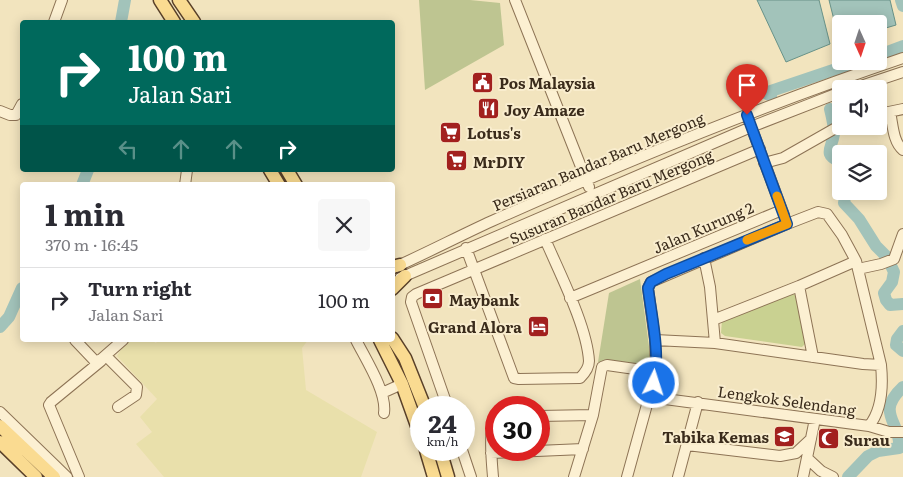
<!DOCTYPE html>
<meta charset="utf-8">
<style>
:root{--surface:#fff;--page:#f7f7f7;--text:#2b2b33;--muted:#7c7c81;--line:#e1e1e2}
body{margin:0;font-family:Literata,serif;background:var(--page);color:var(--text);height:100vh;display:flex;flex-direction:column;font-size:19px;white-space:nowrap}
*{box-sizing:border-box;margin:0}
p{font-size:16px;color:var(--muted)}
.icon{flex:none;width:28px;height:28px;fill:none;stroke:currentColor;stroke-width:2;stroke-linecap:round;stroke-linejoin:round}
.map{position:relative;flex:1;overflow:hidden}
.drawer{position:absolute;left:20px;top:182px;width:375px;height:160px;display:flex;flex-direction:column;background:var(--surface);border-radius:5px;box-shadow:0 2px 12px #0003}
.drawer>*{flex:none}
.top-card{position:absolute;left:20px;top:20px;width:375px;height:152px;border-radius:5px;box-shadow:0 2px 12px #0003;background:#00695c;color:#fff;overflow:hidden}
.needle{width:32px;rotate:177deg}
.fabs{position:absolute;left:832px;top:15px;display:grid;gap:10px}
.fabs a{display:grid;place-items:center;width:55px;height:55px;border-radius:5px;background:var(--surface);box-shadow:0 2px 12px #0003;font-size:25px}
.speed{position:absolute;left:410px;top:396px;display:flex;gap:10px;font-size:25px;font-weight:700;text-align:center}
.speed>*{display:grid;place-content:center;width:65px;height:65px;border-radius:50%;background:var(--surface);box-shadow:0 2px 12px #0003;line-height:1}
.speed small{font-size:12px;font-weight:400}
.speed .limit{border:8px solid #d22;background:#fff;color:#111}
.pin{position:absolute;display:grid;place-items:center;width:42px;height:42px;color:#fff;margin:-51px -21px;border-radius:50% 50% 50% 0;rotate:-45deg;box-shadow:0 0 5px #0007}
.pin .icon{rotate:45deg}
.me{position:absolute;width:55px;margin:-28px;rotate:4deg;stroke-linejoin:round;filter:drop-shadow(0 0 4px #0008)}
.turn{display:flex;align-items:center;gap:18px;height:105px;padding:0 25px;font-size:22px}
.turn .icon{width:65px;height:65px;stroke-width:2.5}
.turn b{display:block;font-size:35px;line-height:42px}
.lanes{display:flex;align-items:center;height:48px;padding:0 25px;background:#0003;justify-content:center;gap:25px;direction:ltr}
.lanes .off{opacity:.35}
.round{display:grid;place-items:center;flex:none;width:52px;height:52px;border-radius:5px;background:var(--page)}
.overview{display:flex;align-items:center;justify-content:space-between;height:85px;padding:0 25px}
h1{font-size:30px;font-weight:700;line-height:38px}
ul{padding:0;list-style:none}
li{display:flex;align-items:center;gap:15px;height:65px;padding:0 25px;border-top:1px solid var(--line)}
li div{flex:1}
li b{display:block;font-size:19px}
li em{font-style:normal}
.map>svg:first-child{display:block}
.farmland{fill:#e9e0ab}
.green{fill:#c9d191}
.cemetery{fill:#bec591}
.water{fill:#a2c3ba;stroke:#689288}
.lines{fill:none;stroke-linecap:round;stroke-linejoin:round}
.river{stroke:#a2c3ba;stroke-width:12}
.minor-casing{stroke:#8d7355;stroke-width:12}
.major-casing{stroke:#5a412a;stroke-width:15}
.minor{stroke:#fcf0d2;stroke-width:10}
.major{stroke:#fadb91;stroke-width:12}
.route-casing{stroke:#114b97;stroke-width:12}
.route{stroke:#1a73e8;stroke-width:9}
.slow{stroke:#f59e0b;stroke-width:9}
.labels{text-anchor:middle;dominant-baseline:central;stroke-width:4;stroke-linejoin:round;paint-order:stroke}
.poi-label{font-size:15px;font-weight:bold;fill:#3a2b1b;stroke:#f9edce;text-anchor:start}
.street-label{font-size:15px;fill:#3a2b1b;stroke:#f9edce}
</style>
<div class="map">
<svg width="903" height="477" viewBox="0 0 903 477">
<rect width="100%" height="100%" fill="#f2e4be"/>
<!-- farmland -->
<path class="farmland" d="M127 340H151L156 343 158 340H308L302 348 306 390 377 432 361 477H164L136 444 152 432 140 417 157 399 117 356Z"/>
<!-- green -->
<path class="green" d="M793 293 796 296 806 343 802 347 725 336 721 333 722 320Z"/>
<!-- cemetery -->
<path class="cemetery" d="M419 0H470L500 3 504 45 425 90Z
M640 279 652 369 598 362 609 293Z"/>
<!-- water -->
<path class="water" d="M757 0H819L830 44 786 62Z
M829 0H890L896 25 879 30V24H841V38L837 32Z"/>
<g class="lines">
<!-- river -->
<path class="river" d="M901 0 903 6
M121 22 125 0
M879 55 903 46
M771 96 765 93 860 61
M830 109C832 117 834 125 834 133 833 147 821 155 841 162
M82 185 88 170
M846 191 844 203 859 219 876 246 887 257 894 272 892 282 884 293 886 300 890 305 903 304
M0 327 9 317 22 288
M903 331 897 339 896 345 903 351
M848 477 868 456 878 451 899 448C902 422 874 414 903 387"/>
<defs>
<path id="minor" d="M515 0 589 187
M54 22 62 0
M852 89 903 72
M0 111 10 115H16L22 104
M890 112C893 125 893 142 903 150
M879 114 903 109
M749 121 784 215
M764 163 783 158 841 125
M185 185 187 170
M466 248 514 378 519 379 580 378C585 373 589 368 589 361 587 326 559 272 545 239
M704 258 710 287 715 343
M393 268C427 253 459 236 492 221 627 161 764 105 903 58
M858 269 881 264 894 259 903 234
M400 278 751 127 841 92
M799 286 813 357
M570 298 782 210
M713 320 799 286 856 261
M75 340 94 360 99 361 123 340
M356 340C366 360 387 392 384 413
M655 340 715 343 863 364 881 365
M106 356 137 387 136 395 118 407
M382 393 402 384
M448 408 411 302 412 297 416 294 760 149
M0 412 67 477
M539 416 593 415
M869 426 889 432H903
M687 445 780 456 796 453 811 439
M462 450 471 477
M491 453 583 449
M807 458 821 471 833 477
M79 477 49 405 51 402 101 361
M493 477C492 464 488 427 496 417
M574 477 593 415 602 367 607 365 656 372
M627 477 656 372 655 340 648 288 651 282 787 224 818 212 827 214 842 235 856 261 881 365C883 385 882 410 869 426L650 397
M678 477 698 402
M803 477 815 419"/>
<path id="major" d="M160 0 174 22
M179 0 194 22
M270 170 279 185
M287 170 296 185
M392 267 400 265
M392 289 405 276
M392 338 405 358 425 408
M380 340 402 384 421 437
M0 426 54 477
M0 442 36 477
M426 450 434 477
M440 450 448 477"/>
</defs>
<!-- minor casing -->
<use href="#minor" class="minor-casing"/>
<!-- major casing -->
<use href="#major" class="major-casing"/>
<!-- minor -->
<use href="#minor" class="minor"/>
<!-- major -->
<use href="#major" class="major"/>
</g>
<g class="lines">
<defs>
<path id="route" d="M654 383C660 352 652 319 648 288L651 282 666 274 787 224 747 115"/>
</defs>
<!-- route casing -->
<use href="#route" class="route-casing"/>
<!-- route -->
<use href="#route" class="route"/>
<!-- slow -->
<path class="slow" d="M747 240 787 224 777 196"/>
</g>
<!-- icons -->
<defs>
<symbol id="civic-square" viewBox="-11 -11 22 22"><rect x="-9" y="-9" width="18" height="18" rx="4" fill="#a2201e" stroke="#f9edce"/><path d="M-.6-6.5H3V-4.5H.6V-3L4-1V1h2V6H-6V1h2V-1L-.6-3ZM-1.2 2.5V6h2.4V2.5Z" fill="#fff"/></symbol>
<symbol id="restaurant-square" viewBox="-11 -11 22 22"><rect x="-9" y="-9" width="18" height="18" rx="4" fill="#a2201e" stroke="#f9edce"/><path d="M-5-6h1v4h1v-4h1v4h1v-4h1v5L-1.5 .5V6h-2V.5L-5-1ZM5-6V6H3V1.5H1.5Q1.5-4 5-6Z" fill="#fff"/></symbol>
<symbol id="supermarket-square" viewBox="-11 -11 22 22"><rect x="-9" y="-9" width="18" height="18" rx="4" fill="#a2201e" stroke="#f9edce"/><path d="M-6-5.5h2.5l.6 2H6L4.5 2H-2.5L-4.4-4H-6ZM-1.5 3.2a1.3 1.3 0 1 0 .1 0ZM3 3.2a1.3 1.3 0 1 0 .1 0Z" fill="#fff"/></symbol>
<symbol id="bank-square" viewBox="-11 -11 22 22"><rect x="-9" y="-9" width="18" height="18" rx="4" fill="#a2201e" stroke="#f9edce"/><path d="M-6-4H6V4H-6ZM0-2.3a2.3 2.3 0 1 0 0 4.6a2.3 2.3 0 1 0 0-4.6Z" fill="#fff"/></symbol>
<symbol id="hotel-square" viewBox="-11 -11 22 22"><rect x="-9" y="-9" width="18" height="18" rx="4" fill="#a2201e" stroke="#f9edce"/><path d="M-6-4.5h1.5V1H6V5H4.5V3h-9V5H-6ZM-4 0a1.8 1.8 0 1 1 3.6 0ZM.5 0V-2.5h3Q6-2.5 6 0Z" fill="#fff"/></symbol>
<symbol id="school-square" viewBox="-11 -11 22 22"><rect x="-9" y="-9" width="18" height="18" rx="4" fill="#a2201e" stroke="#f9edce"/><path d="M0-5L7-2L0 1L-7-2ZM-4 1L0 2.5L4 1V4Q0 6-4 4Z" fill="#fff"/></symbol>
<symbol id="mosque-square" viewBox="-11 -11 22 22"><rect x="-9" y="-9" width="18" height="18" rx="4" fill="#a2201e" stroke="#f9edce"/><path d="M3.5-4.9A6 6 0 1 0 3.5 4.9A5 5 0 1 1 3.5-4.9Z" fill="#fff"/></symbol>
</defs>
<g fill-rule="evenodd">
<use href="#civic-square" x="470" y="70" width="25" height="25"/>
<use href="#restaurant-square" x="476" y="96" width="25" height="25"/>
<use href="#supermarket-square" x="438" y="120" width="25" height="25"/>
<use href="#supermarket-square" x="444" y="148" width="25" height="25"/>
<use href="#bank-square" x="420" y="286" width="25" height="25"/>
<use href="#hotel-square" x="526" y="314" width="25" height="25"/>
<use href="#school-square" x="772" y="424" width="25" height="25"/>
<use href="#mosque-square" x="816" y="426" width="25" height="25"/>
</g>
<g class="labels">
<!-- poi labels -->
<g class="poi-label">
<text x="499" y="82">Pos Malaysia</text>
<text x="504" y="109">Joy Amaze</text>
<text x="467" y="132">Lotus's</text>
<text x="473" y="161">MrDIY</text>
<text x="449" y="299">Maybank</text>
<text x="522" y="326" text-anchor="end">Grand Alora</text>
<text x="769" y="436" text-anchor="end">Tabika Kemas</text>
<text x="844" y="439">Surau</text>
</g>
<!-- street labels -->
<g class="street-label">
<text transform="translate(598 161) rotate(-23)">Persiaran Bandar Baru Mergong</text>
<text transform="translate(611 196) rotate(-23)">Susuran Bandar Baru Mergong</text>
<text transform="translate(703 227) rotate(-23)">Jalan Kurung 2</text>
<text transform="translate(787 400) rotate(8)">Lengkok Selendang</text>
</g>
</g>
</svg>
<div class="fabs">
<a><svg class="needle" viewBox="-14 -14 28 28"><path d="M0-13l5 13h-10z" fill="#e53935"/><path d="M0 13l5-13h-10z" fill="#7c7c81"/></svg></a>
<a><svg class="icon" aria-label="sound" viewBox="0 0 24 24"><path d="M4 9h4l5-4v14l-5-4H4zM17 9q2 3 0 6"/></svg></a>
<a><svg class="icon" aria-label="layers" viewBox="0 0 24 24"><path d="M12 4l9 5-9 5-9-5zM3 14l9 5 9-5"/></svg></a>
</div>
<div class="speed"><div>24<small>km/h</small></div><div class="limit">30</div></div>
<div class="pin" style="left:747px;top:115px;background:#d93025"><svg class="icon" aria-label="arrive" viewBox="0 0 24 24"><path d="M6 21V4h12l-3 4 3 4H6"/></svg></div>
<svg class="me" style="left:654px;top:383px" viewBox="-20 -20 40 40"><circle r="17" fill="#1a73e8" stroke="#fff" stroke-width="3"/><path d="M0-11L8 9 0 5-8 9z" fill="#fff"/></svg>
<div class="top-card">
<div class="turn"><svg class="icon" aria-label="right" viewBox="0 0 24 24"><path d="M7 20v-9h11M14 6l5 5-5 5"/></svg><div><b>100 m</b>Jalan Sari</div></div>
<div class="lanes"><svg class="icon off" aria-label="left" viewBox="0 0 24 24"><path d="M17 20v-9H6M10 6l-5 5 5 5"/></svg><svg class="icon off" aria-label="ahead" viewBox="0 0 24 24"><path d="M12 20V5M6 11l6-6 6 6"/></svg><svg class="icon off" aria-label="ahead" viewBox="0 0 24 24"><path d="M12 20V5M6 11l6-6 6 6"/></svg><svg class="icon" aria-label="right" viewBox="0 0 24 24"><path d="M7 20v-9h11M14 6l5 5-5 5"/></svg></div>
</div>
<section class="drawer">
<div class="overview"><div><h1>1 min</h1><p>370 m · 16:45</p></div><a class="round"><svg class="icon" aria-label="close" viewBox="0 0 24 24"><path d="M6 6l12 12M18 6L6 18"/></svg></a></div>
<ul>
<li><svg class="icon" aria-label="right" viewBox="0 0 24 24"><path d="M7 20v-9h11M14 6l5 5-5 5"/></svg><div><b>Turn right</b><p>Jalan Sari</p></div><em>100 m</em></li>
</ul>
</section>
</div>
